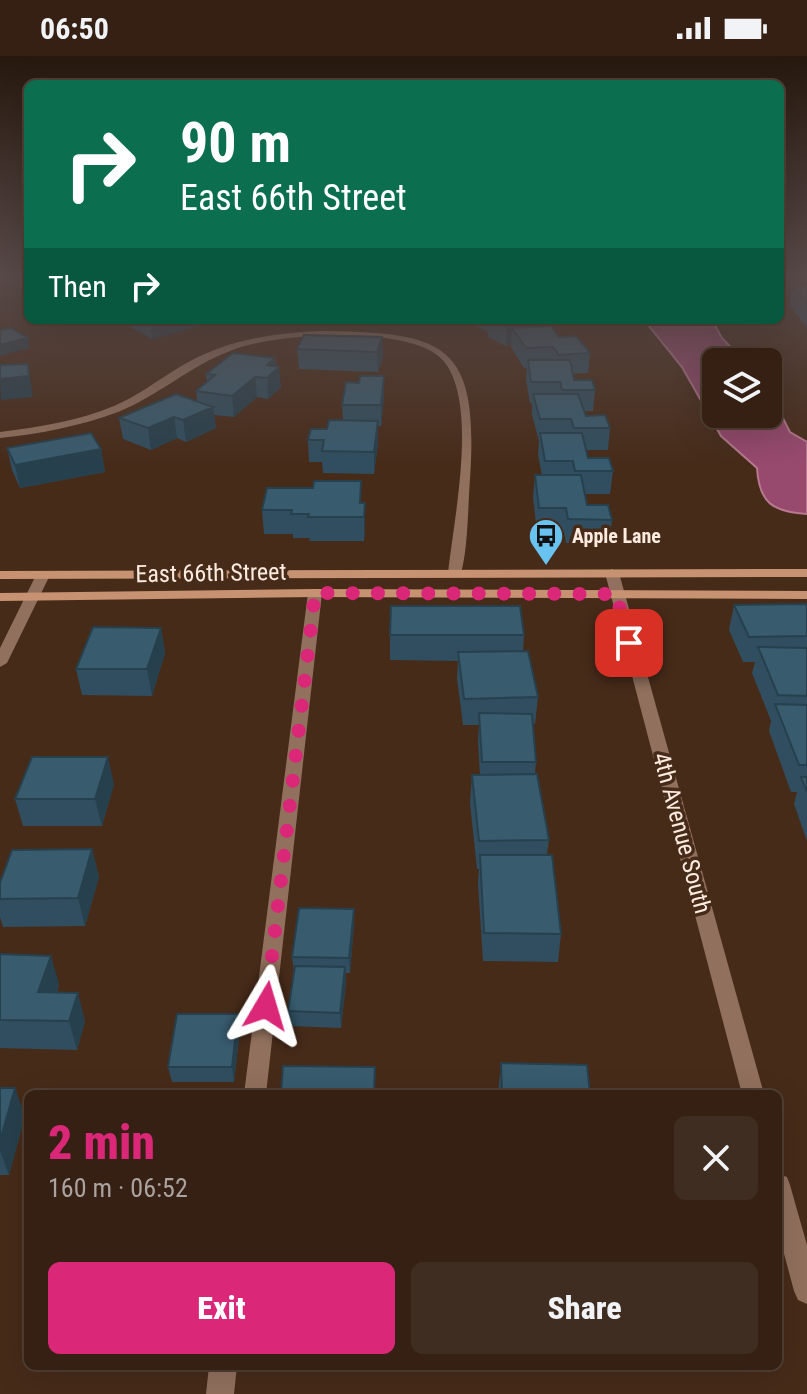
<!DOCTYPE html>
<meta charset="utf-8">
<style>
:root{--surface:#352013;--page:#402d21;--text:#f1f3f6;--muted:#aaa3a0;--line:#4f3e33;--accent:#db2777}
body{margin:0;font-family:"Roboto Condensed",sans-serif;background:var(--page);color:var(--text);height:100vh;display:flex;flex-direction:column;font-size:30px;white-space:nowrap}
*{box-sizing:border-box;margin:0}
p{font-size:26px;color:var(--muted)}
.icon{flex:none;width:44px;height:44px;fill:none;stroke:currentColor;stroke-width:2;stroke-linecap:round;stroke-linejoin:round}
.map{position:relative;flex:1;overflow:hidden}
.side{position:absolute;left:24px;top:1034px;width:758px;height:280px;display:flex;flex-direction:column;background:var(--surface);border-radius:12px;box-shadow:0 8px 32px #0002,0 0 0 2px var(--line)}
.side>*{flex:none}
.hud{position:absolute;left:24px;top:24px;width:760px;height:244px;border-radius:12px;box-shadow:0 8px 32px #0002,0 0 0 2px var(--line);background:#0b6e4f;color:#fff;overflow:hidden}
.controls{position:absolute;left:702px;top:292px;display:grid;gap:16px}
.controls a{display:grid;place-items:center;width:80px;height:80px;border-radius:12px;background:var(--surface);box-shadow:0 8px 32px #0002,0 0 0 2px var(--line);font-size:40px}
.pin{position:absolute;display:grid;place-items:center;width:68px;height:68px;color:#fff;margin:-34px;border-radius:16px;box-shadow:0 4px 12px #0006}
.me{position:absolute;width:88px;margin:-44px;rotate:7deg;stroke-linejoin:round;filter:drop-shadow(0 0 6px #0008)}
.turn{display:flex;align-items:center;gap:28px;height:168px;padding:0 24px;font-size:36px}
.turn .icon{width:104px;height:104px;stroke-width:2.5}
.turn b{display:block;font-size:56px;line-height:68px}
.then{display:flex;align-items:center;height:76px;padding:0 24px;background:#0003;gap:16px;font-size:30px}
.round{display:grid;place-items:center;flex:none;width:84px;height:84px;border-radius:12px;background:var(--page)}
.summary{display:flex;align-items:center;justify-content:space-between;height:136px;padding:0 24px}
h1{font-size:48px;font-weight:800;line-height:60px;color:var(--accent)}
.cta{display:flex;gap:16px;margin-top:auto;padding:16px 24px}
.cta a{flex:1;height:92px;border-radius:12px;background:var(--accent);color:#fff;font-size:32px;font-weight:800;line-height:92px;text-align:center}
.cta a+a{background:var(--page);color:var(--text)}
.status{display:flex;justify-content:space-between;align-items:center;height:56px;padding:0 40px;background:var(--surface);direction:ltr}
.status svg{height:22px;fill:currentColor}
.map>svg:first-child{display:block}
.water{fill:#98496e;stroke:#b77a90;stroke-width:2}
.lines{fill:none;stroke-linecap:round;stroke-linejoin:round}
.service{fill:#91705d;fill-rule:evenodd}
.minor{fill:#91705d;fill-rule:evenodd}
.secondary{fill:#c79272;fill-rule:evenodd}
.wall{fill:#304e5f}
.shaded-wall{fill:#27404d}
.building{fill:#385b6e;stroke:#27404d;stroke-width:2}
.route{stroke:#db2777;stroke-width:14;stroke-dasharray:0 25.2}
.labels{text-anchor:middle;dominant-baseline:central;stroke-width:7;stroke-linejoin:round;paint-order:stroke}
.far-poi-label{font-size:20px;font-weight:bold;fill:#feebe0;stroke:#472b19;text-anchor:start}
.street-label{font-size:24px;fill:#feebe0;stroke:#472b19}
</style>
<div class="status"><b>06:50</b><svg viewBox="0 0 49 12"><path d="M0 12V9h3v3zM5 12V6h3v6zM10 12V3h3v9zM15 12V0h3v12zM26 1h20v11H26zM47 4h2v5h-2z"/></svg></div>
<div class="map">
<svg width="807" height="1338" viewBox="0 0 807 1338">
<rect width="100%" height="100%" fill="#472b19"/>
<!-- water -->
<path class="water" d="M644 264H712L722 282 745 306H716V358H768V333L790 376 807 386V458C773 456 759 447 757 412L721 380 682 311Z"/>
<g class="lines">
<!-- service -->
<path class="service" d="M315 533 322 537 266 1038H244L308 537Z
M209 1310H237L234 1338H206Z"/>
<!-- minor -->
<path class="minor" d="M320 275C447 276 479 288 470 423 468 448 468 498 460 520L455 521 448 517C454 464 471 381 456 330 453 319 447 306 437 299 399 270 273 277 230 295 190 310 158 340 118 356 80 370 40 378 0 382V376C39 371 78 365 114 350 137 340 157 325 178 312 222 285 269 277 320 275Z
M612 513 619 517 764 1038H742L605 517Z
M43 515 50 519 7 607 0 611V592L36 519Z
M778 1118 787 1121 790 1129 807 1189V1248L798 1244 794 1235 778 1175Z"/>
<!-- secondary -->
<path class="secondary" d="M807 513V521L0 523V515Z
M315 533 807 535V543L315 541 0 545V537Z"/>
</g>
<!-- wall -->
<path class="wall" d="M8 221H28V225H9Z
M780 221H807V225H780Z
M793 230H807V272L789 248Z
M118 264H197L198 271 152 283Z
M465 264H544L543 270 559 281 590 297 588 317 573 318 574 324 595 334 593 355H584L586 360 610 372 608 394H586L588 402 613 415 610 438H585L587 449 612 464 609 488 566 487 564 476 537 475 533 442 535 419H542L538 399 539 385 532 359V347H530L526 324 527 312H524L511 291V288L506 290 488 281V276Z
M382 281 383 301 378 316 299 313 297 293Z
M275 302 281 331 268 343 257 341 234 361 214 359 216 372 186 386 177 382 151 394 123 383 119 362 197 345 196 335 207 326 206 318Z
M384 341 381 370H378V387L374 418 323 417 322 406H309L308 384 343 365 342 349Z
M7 392 101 393 105 416 20 432 12 414Z
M362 447 365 470 364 485H310L309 482H293V478H264L262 454Z
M807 548V785L794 748 797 736H791L769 675 771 665 752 617 755 606H743L729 574 734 549Z
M161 572 165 597 152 640 82 639 76 613Z
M390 579H524L523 595 538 641 535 668H532L536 706 535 718 549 784 547 799 561 878 558 906 483 905 478 827 479 813H477L470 747 472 719H480L478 684 479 669H463L457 622 458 605 390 604Z
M114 728 102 770H23L15 743Z
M92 793 99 821 85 870 3 871 0 861V827Z
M354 853V868L350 917H345L346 926 341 972 289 970 288 955 294 916 292 901Z
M0 898 59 928 57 936 85 965 77 994 0 992Z
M240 973 234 1026H172L168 1011Z
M501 1007 590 1038H498Z
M0 1032 25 1060 9 1119H0Z"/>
<!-- shaded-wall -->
<path class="shaded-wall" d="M150 264H197L198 271 152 283Z
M535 264H544L542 281 512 272 511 288 506 290 507 270Z
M382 281 383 301 378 316 377 296Z
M28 282 30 292 0 300V289Z
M275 302 276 314 279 311 281 331 268 343 267 309Z
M28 308 33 341 1 344 0 323Z
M384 320V341L381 370V349Z
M255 321 257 341 234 361 232 340Z
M213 351 216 372 186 386 183 364Z
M174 361 177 382 151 394 148 372Z
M378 365V387L374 418V396Z
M101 393 105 416 20 432 15 409Z
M365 447V470L364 485V461Z
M161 572 165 597 152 640 147 613Z
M108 701 114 728 102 770 95 743Z
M92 793 99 821 85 870 78 842Z
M354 853V868L350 917 349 902Z
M51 900 59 928 47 964 38 936Z
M345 911 346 926 341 972 340 957Z
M78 937 85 965 77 994 69 965Z
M238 958 240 973 234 1026 232 1011Z
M15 1032 25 1060 9 1119 0 1095V1085Z"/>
<!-- building -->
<path class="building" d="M793 230H807V248Z
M493 264H535L507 270Z
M551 270 559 281 576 280 590 297 559 299 553 291 526 292 512 272Z
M11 272 28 282 0 289V274Z
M304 279 382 281 377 296 297 293Z
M233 297 275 302 267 309 279 311 267 322 255 321 232 340 196 335 215 319 206 318Z
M528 304H570L574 324H592L595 334H562L560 326H531Z
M28 308 29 320 0 323V309Z
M360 320H384L381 349H342L346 326 359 327Z
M176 338 213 351 183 364 174 361 148 372 119 362Z
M533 338H578L586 360 605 359 610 372H574L571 363H540Z
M329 364 378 365 374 396 322 395 324 384H308L311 373H327Z
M91 377 101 393 15 409 7 392Z
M540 377H582L588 402H609L613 415H575L573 405H545Z
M535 419H581L587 449H608L612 464 568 463 566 452H539Z
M314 425H361L360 447H365L364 461H308L309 458H291L292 454H262L267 432H313Z
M807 548V580L749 581 734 549Z
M391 550H520L524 579H390Z
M93 571 161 572 147 613H76Z
M758 591 807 592V640L778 639Z
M528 595 538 641 464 643 458 596Z
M775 648 807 649V709H799Z
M479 657 532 658 536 706H482Z
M32 701H108L95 743H15Z
M537 718 549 784 479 785 472 719Z
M801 721H807V736Z
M92 793 78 842 0 843V827L12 794Z
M480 799H552L561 878 484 877Z
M299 852 354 853 349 902 292 901Z
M0 898 51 900 38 936 78 937 69 965 0 964Z
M295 910 345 911 340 957 288 955Z
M177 958H238L232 1011H168Z
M501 1007 587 1009 590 1038H502Z
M283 1010 375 1011 374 1038H281Z
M0 1032H15L0 1085Z"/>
<!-- sky -->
<linearGradient id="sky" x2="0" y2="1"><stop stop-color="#27180e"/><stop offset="0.54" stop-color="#584a49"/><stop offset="1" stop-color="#584a49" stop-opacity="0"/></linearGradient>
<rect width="807" height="408" fill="url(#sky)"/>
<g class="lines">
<!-- route -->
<path class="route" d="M266 950 315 537 616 538 629 587"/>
</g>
<!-- icons -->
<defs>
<symbol id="bus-pin" viewBox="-11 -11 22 30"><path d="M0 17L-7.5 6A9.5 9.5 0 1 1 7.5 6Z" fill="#69c3f1" stroke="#472b19"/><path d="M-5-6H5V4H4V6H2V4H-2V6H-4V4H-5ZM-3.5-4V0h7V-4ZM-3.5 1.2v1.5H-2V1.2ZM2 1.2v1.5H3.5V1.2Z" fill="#111"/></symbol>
</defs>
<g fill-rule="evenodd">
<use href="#bus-pin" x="526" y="460" width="40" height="54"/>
</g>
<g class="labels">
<!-- far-poi labels -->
<g class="far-poi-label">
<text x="572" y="480">Apple Lane</text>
</g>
<!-- street labels -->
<g class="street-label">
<text transform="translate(211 517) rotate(-1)">East 66th Street</text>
<text transform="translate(682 777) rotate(75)">4th Avenue South</text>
</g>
</g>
</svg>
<div class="controls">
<a><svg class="icon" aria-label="layers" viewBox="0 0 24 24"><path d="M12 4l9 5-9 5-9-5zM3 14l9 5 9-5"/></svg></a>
</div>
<div class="pin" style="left:629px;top:587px;background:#d93025"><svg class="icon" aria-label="arrive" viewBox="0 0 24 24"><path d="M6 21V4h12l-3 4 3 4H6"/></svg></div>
<svg class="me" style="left:266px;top:950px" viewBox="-20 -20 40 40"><path d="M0-17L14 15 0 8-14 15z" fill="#db2777" stroke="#fff" stroke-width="4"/></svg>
<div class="hud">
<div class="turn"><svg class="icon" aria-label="right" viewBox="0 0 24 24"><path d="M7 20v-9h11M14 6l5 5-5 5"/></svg><div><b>90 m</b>East 66th Street</div></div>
<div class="then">Then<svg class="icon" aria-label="right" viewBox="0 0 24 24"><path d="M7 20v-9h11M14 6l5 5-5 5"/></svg></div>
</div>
<section class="side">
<div class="summary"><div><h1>2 min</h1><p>160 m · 06:52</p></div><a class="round"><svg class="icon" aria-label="close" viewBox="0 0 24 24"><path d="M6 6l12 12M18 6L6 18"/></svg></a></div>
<div class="cta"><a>Exit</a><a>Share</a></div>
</section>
</div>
